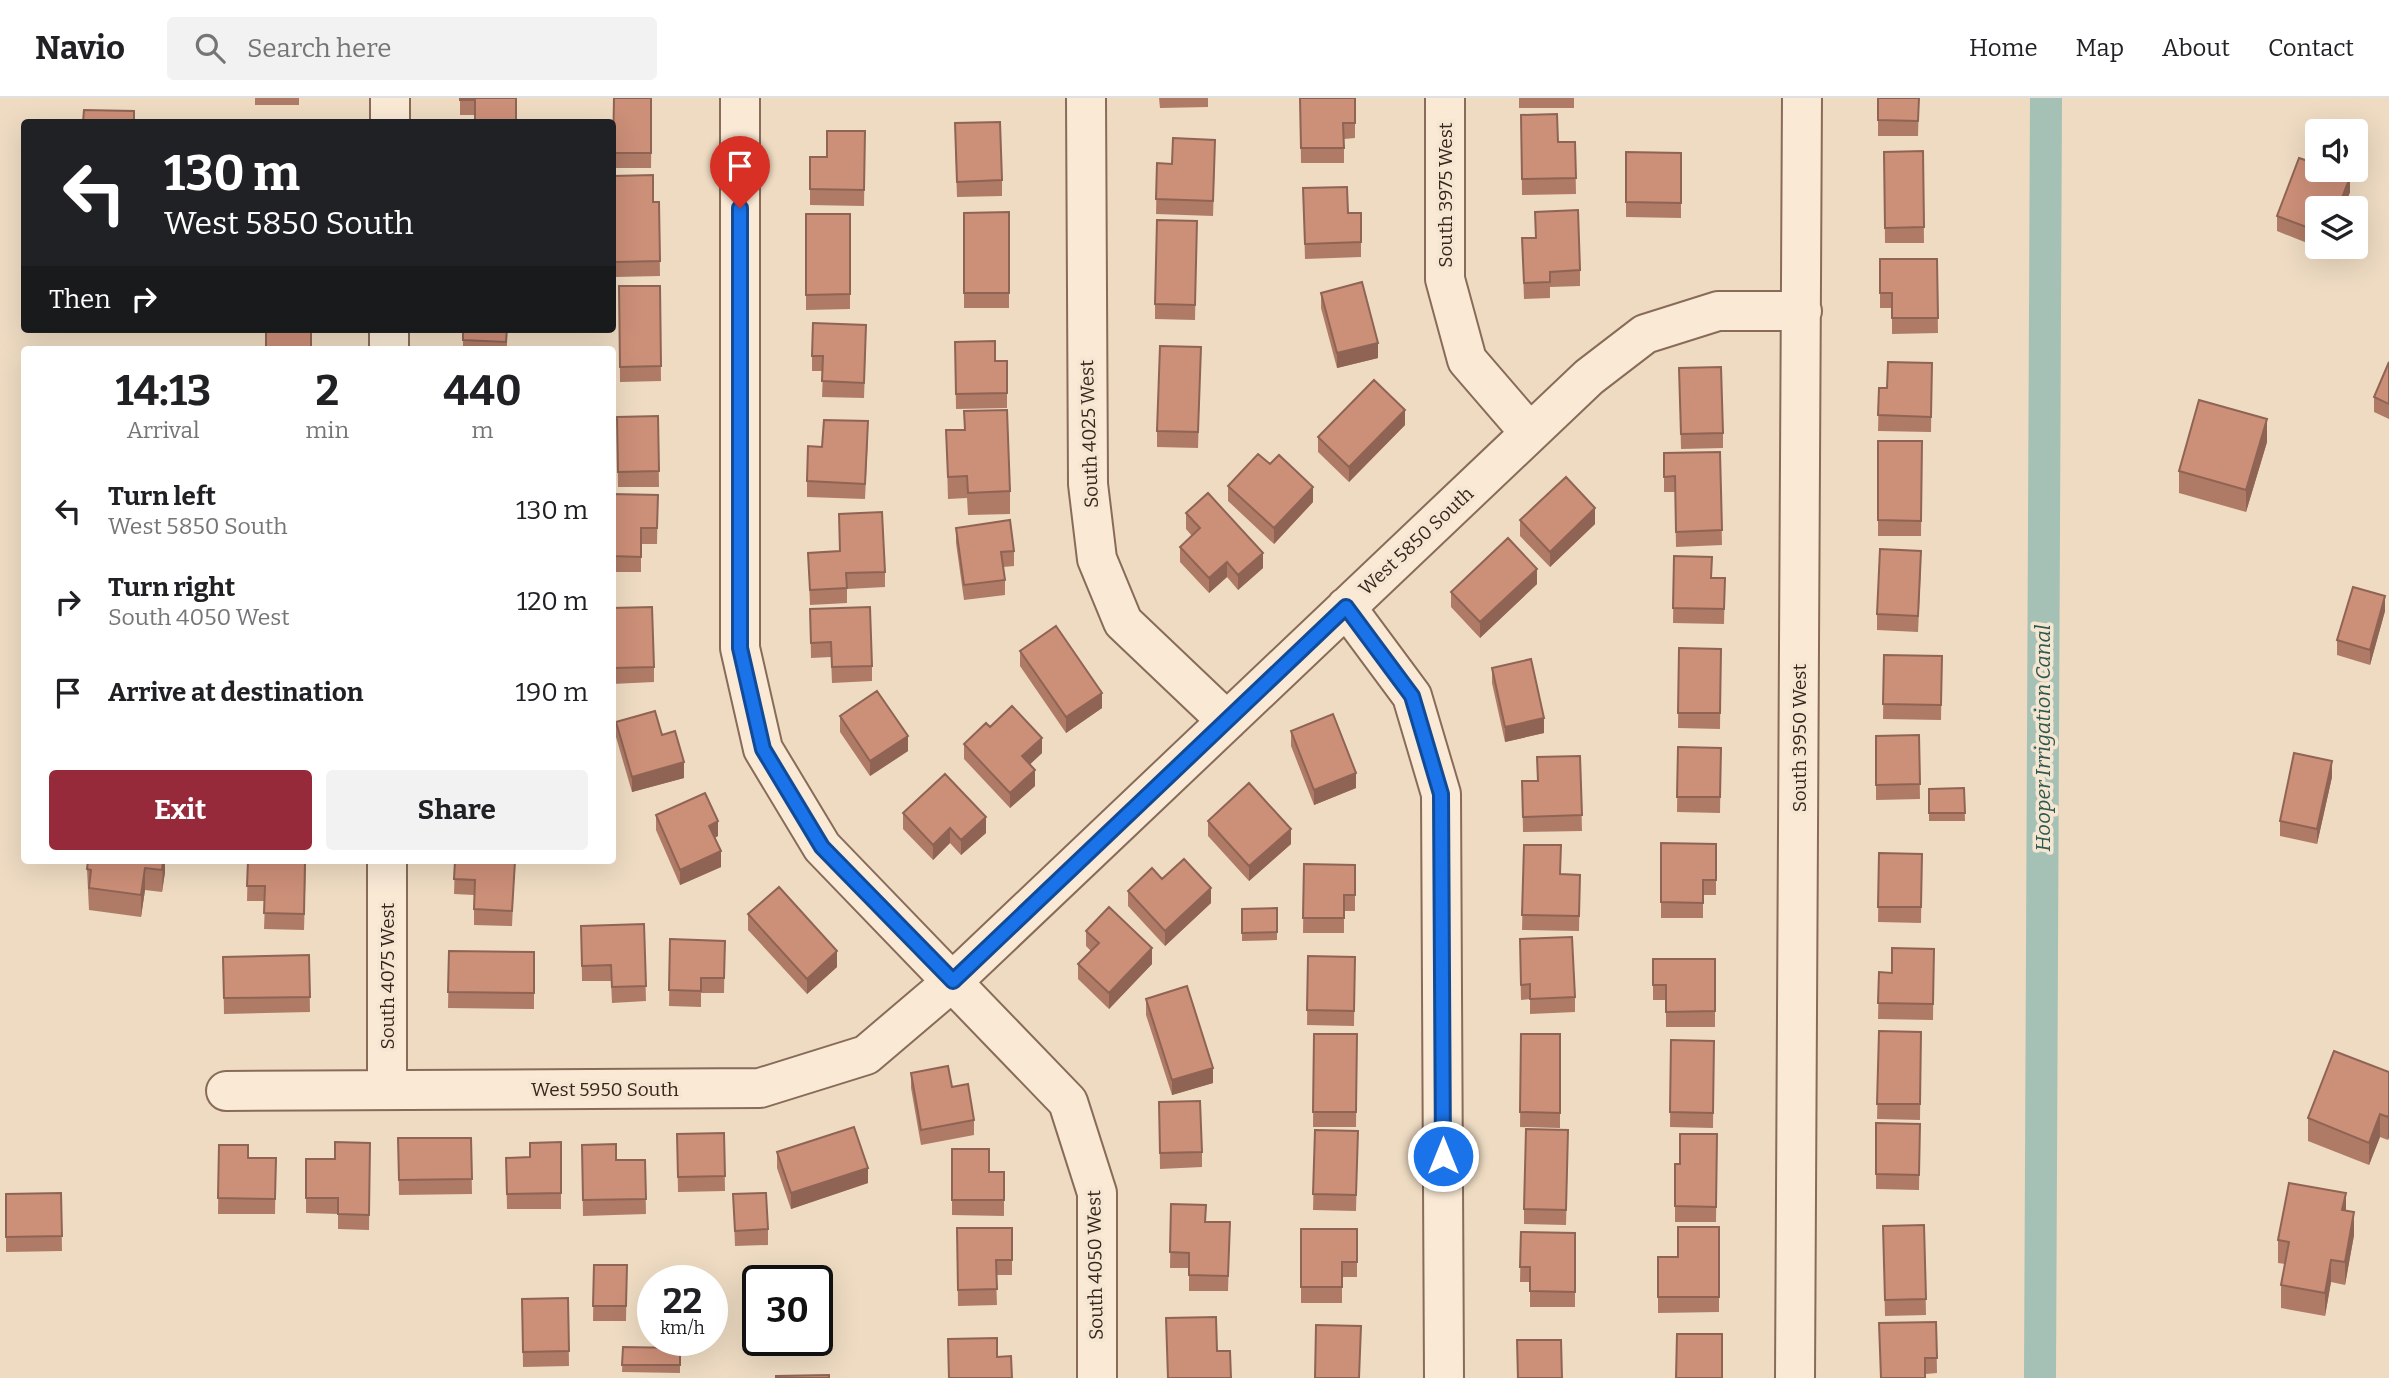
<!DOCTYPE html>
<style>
:root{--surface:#fff;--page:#f2f2f2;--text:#202124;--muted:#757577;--line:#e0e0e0;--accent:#972a3a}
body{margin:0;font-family:Bitter,serif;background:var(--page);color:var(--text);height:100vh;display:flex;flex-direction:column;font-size:26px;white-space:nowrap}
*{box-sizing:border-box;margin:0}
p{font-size:23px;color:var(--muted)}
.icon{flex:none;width:38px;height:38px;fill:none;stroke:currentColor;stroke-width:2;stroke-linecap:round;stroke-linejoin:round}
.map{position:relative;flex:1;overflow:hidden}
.details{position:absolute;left:21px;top:248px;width:595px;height:518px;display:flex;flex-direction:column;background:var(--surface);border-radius:7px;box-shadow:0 7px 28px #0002}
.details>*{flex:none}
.guide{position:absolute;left:21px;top:21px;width:595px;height:214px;border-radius:7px;box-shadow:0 7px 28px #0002;background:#202124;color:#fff;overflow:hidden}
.tools{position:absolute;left:2305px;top:21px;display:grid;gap:14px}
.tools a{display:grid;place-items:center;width:63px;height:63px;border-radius:7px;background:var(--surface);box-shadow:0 7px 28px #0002;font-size:35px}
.speed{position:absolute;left:637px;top:1167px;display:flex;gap:14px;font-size:35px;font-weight:700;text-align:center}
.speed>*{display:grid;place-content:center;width:91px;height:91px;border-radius:50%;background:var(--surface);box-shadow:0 7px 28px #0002;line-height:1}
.speed small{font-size:18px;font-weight:400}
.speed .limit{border:4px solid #111;border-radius:10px;background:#fff;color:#111}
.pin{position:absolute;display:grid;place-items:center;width:60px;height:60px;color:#fff;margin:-72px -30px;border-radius:50% 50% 50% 0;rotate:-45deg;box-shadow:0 0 7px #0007}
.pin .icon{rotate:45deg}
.me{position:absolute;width:77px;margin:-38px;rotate:0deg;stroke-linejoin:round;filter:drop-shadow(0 0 5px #0008)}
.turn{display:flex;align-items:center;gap:24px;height:147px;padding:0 28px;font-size:32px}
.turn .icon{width:91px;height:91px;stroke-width:2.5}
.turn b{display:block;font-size:49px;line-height:60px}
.then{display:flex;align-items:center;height:66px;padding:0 28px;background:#0003;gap:14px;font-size:26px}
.eta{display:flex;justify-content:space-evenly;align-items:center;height:119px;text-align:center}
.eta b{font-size:42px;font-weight:700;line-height:49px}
.cta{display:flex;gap:14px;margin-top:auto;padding:14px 28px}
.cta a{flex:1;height:80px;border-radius:7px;background:var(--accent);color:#fff;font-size:28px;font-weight:700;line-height:80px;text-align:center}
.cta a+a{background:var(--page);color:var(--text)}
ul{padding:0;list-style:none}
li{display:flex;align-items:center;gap:21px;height:91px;padding:0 28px}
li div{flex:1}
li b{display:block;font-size:26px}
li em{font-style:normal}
header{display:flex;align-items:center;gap:42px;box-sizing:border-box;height:98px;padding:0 35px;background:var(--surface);border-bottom:2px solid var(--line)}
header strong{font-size:33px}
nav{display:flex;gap:38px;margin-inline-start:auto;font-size:24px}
.search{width:490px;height:63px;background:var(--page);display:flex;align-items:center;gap:18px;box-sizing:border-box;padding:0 24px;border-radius:7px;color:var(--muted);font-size:26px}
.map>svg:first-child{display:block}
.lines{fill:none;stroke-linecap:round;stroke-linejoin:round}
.canal{stroke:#a5c0b4;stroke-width:32}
.minor-casing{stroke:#886b59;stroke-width:42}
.minor{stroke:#f9e9d5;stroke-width:38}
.wall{fill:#af7b67}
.shaded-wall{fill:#8f6454}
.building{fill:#cc8f78;stroke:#8f6454;stroke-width:2}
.route-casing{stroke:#114b97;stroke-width:18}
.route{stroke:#1a73e8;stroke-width:12}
.labels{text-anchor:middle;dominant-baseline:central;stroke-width:7;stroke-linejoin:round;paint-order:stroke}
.street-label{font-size:19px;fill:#38261e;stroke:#f5e6d2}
.water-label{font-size:21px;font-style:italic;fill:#2d574f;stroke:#f5e6d2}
</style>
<header>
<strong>Navio</strong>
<div class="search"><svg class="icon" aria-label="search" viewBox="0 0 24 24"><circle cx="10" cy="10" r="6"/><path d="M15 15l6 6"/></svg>Search here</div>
<nav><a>Home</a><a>Map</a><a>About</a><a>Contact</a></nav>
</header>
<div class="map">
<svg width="2389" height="1280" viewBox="0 0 2389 1280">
<rect width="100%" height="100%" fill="#eedbc2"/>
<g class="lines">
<!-- canal -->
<path class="canal" d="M2040 1280 2046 0"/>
<defs>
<path id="minor" d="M740 0V550L763 651 822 749 1068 1004 1097 1095V1280
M1086 0 1088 386 1097 461 1123 524 1227 623
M1445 0V181L1467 262 1530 335
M390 24V0
M389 252V231
M1346 509 1412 598 1441 696 1444 1280
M387 992V763
M226 993 760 990 866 957 953 883 1589 279 1645 236 1718 213H1802
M1795 1280 1802 0"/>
</defs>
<!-- minor casing -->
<use href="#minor" class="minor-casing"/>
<!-- minor -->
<use href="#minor" class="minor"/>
</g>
<!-- wall -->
<path class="wall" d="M255 0H299V7H255Z
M460 0H516L475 17H460Z
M614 0H652L651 70H613Z
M1159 0H1208V9L1160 10Z
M1300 0H1355V40L1344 41V65H1301Z
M1519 0H1574V10H1519Z
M1878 0H1919L1918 38H1878Z
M1521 17 1558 44H1575L1576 96 1522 97Z
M865 33 864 108 810 107V59H827Z
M955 41 1002 82V98L957 99Z
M1923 53 1924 145H1885L1884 54Z
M1626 54 1681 55V120L1626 119Z
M1215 57 1213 118 1156 116 1157 65 1172 66Z
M613 78 653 104H659L660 178 615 179Z
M1303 90 1348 115H1361V159L1305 161Z
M2350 94 2344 110H2317V149L2277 133V118Z
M1009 114V210H964V115Z
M1535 114 1580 172V188L1550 189V200L1524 201 1522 140H1535Z
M806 116H850V211L806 212Z
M1197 123 1195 222 1155 221V206Z
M2317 149H2329L2327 153Z
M1880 161H1937L1938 235 1892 236V210H1880Z
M619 188H660L661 283 620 284Z
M1321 195 1378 260 1337 270 1321 210Z
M463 231H507V252H463Z
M866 242 864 300 822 299 823 273H812V258Z
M955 244 995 263H1007V310L956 311Z
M1201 249 1198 350 1157 349V333Z
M2389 264V321L2374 314V299Z
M1932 265 1931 334 1878 333 1879 290H1887Z
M1679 270 1723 335V350L1681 351Z
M658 318 659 389H618L617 319Z
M1405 327 1349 384 1318 354V339Z
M946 332 1010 393V416L968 417 967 400 948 401Z
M868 339 865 401 807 399V383Z
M1878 343H1922L1921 438H1878Z
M2267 344 2246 414 2179 395V373Z
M1720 354 1722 447 1676 449 1675 394H1664V355Z
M1228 388 1313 404 1274 446 1228 403Z
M612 396 658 397 657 446H641V474H612Z
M1186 415 1263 470 1238 492 1227 479 1209 495 1180 464V449L1192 438 1186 431Z
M839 416 885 474V489L847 491V505L810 507 808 455 840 453Z
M1520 422 1595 426 1550 469 1520 438Z
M956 430 1014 453V468L1003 469 1005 482V497L964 502 956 445Z
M1674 458 1712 480H1725L1724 526 1673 525Z
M1921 468 1918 534 1877 532V516Z
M1537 486 1480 540 1451 509V494Z
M612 510 654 569V584L612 586Z
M810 511 872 568V583L832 585 831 559 811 560Z
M2385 513 2370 567 2337 557V542Z
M1679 550 1721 551 1720 631 1678 630Z
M1020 553 1102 610 1066 635 1020 568Z
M1884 557 1942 558 1941 622 1883 621Z
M1492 570 1544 635 1505 644 1492 585Z
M840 618 908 653 870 678 840 634Z
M616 624 662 637 684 680 632 694 616 639Z
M990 629 1042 655 1030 666 1035 688 1010 710 964 661V646Z
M1291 633 1356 690 1314 707 1291 648Z
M1919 637 1920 701 1876 702V638Z
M1678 649 1721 650 1720 715 1677 714Z
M1580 658 1582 733 1523 734 1522 683H1537Z
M2332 679 2317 746 2280 738V723Z
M1964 690 1965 723H1929V691Z
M903 715 986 735 961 757 950 745 933 762 903 731Z
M656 717 718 738 714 740 721 769 680 787 656 732Z
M1208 723 1291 746 1249 783 1208 738Z
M1661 745 1716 746V797H1703V820H1661Z
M1524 747 1560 776 1580 777 1579 833 1522 832Z
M1879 755 1922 756 1921 825 1878 824Z
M165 763V774L162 794 145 792 141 819 89 812 87 771Z
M248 763H306L304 832 264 831 265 803H247Z
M455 763H515L512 828 474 827V797L454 796Z
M1304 766 1355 767V813H1344V835H1303Z
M1162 781 1211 805 1165 848 1128 808V793Z
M1277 810V842L1242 843V811Z
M748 816 837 869 807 896 748 832Z
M644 826 646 903 612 905 611 883H582L581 828Z
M1086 833 1152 866 1109 911 1078 881V866L1091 853 1086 848Z
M670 841 725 843 724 895H701V909L669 908Z
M1934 851 1933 922 1878 921 1879 874 1892 875Z
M449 853 534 854V911L448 910Z
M1520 856 1575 899V914L1530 916V901L1521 902Z
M309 857 310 914 224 916 223 859Z
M1308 858 1355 859 1354 928 1307 927Z
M1653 861H1715V929H1666V902H1653Z
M1146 901 1213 985 1172 997 1146 917Z
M1879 933 1921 934 1920 1022 1877 1021Z
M1314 936H1357L1356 1029H1313Z
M1521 936H1560V1030L1520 1029Z
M1671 942 1714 943 1713 1030 1670 1029Z
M2389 974 2388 1042 2380 1039 2369 1067 2308 1043V1020Z
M911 975 952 989 974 1022V1037L921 1047 911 990Z
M1159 1004 1202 1054V1069L1160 1071Z
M1876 1025 1920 1026 1919 1092 1876 1091Z
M1315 1032 1358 1033 1356 1113 1313 1112Z
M724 1035 725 1093 678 1094 677 1036Z
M1717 1036 1716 1124H1675V1066H1680Z
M398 1040H471L472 1096 399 1097Z
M561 1044V1111H507L506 1060H530Z
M370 1045 369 1132 338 1131V1116L306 1115V1061H335Z
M219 1047 248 1060H276L275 1116H218Z
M582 1047 616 1062H645L646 1116 583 1118Z
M1568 1047 1566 1127 1524 1126V1111Z
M952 1051 989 1074H1004V1118L952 1117Z
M777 1054 868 1085 791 1111 777 1070Z
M61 1095 62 1153 6 1154V1096Z
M733 1096 768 1131V1147L735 1148Z
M1171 1106 1205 1124H1230L1228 1193H1189V1170H1170Z
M2346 1113 2354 1137 2345 1187 2331 1184 2325 1218 2281 1210V1187L2285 1166 2278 1165V1142Z
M1924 1127 1926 1217 1885 1218 1883 1128Z
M1719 1129V1214L1658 1215V1159H1678Z
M957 1130H1012V1177H996L997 1207 958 1208Z
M1301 1131H1357V1179H1342V1205H1301Z
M1521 1134 1575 1135V1209H1530V1184H1520Z
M594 1167H627L626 1223H593Z
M568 1200 569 1268 523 1269 522 1201Z
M1936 1224 1937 1275 1881 1280Z
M623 1249 680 1250V1275L622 1274Z"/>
<!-- shaded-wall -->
<path class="shaded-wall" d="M2350 79V94L2344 110H2338Z
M1378 245V260L1337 270V255Z
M1405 312V327L1349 384V369Z
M2267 321V344L2246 414V392Z
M1313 389V404L1274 446V430Z
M1595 410V426L1550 469V454Z
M1263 455V470L1238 492V477Z
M1227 464V479L1209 495V480Z
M1537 471V486L1480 540V524Z
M2385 498V513L2370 567V552Z
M1102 595V610L1066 635V619Z
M1544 620V635L1505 644V629Z
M908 638V653L870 678V663Z
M1042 640V655L1022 674V658Z
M2332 663V679L2317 746V731Z
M684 664V680L632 694V679Z
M1035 672V688L1010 710V695Z
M1356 675V690L1314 707V692Z
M986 719V735L961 757V742Z
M718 723V738L709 743V728Z
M950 730V745L933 762V747Z
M1291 731V746L1249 783V768Z
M721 753V769L680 787V772Z
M163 763H165V774L162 794Z
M145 770V792L141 819V797Z
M1211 790V805L1165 848V833Z
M1152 850V866L1109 911V895Z
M837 853V869L807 896V881Z
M1213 970V985L1172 997V982Z
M2380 1016V1039L2369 1067V1045Z
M2389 1017V1040L2388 1042V1019Z
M868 1070V1085L791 1111V1095Z
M2346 1095V1117L2342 1112Z
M2354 1114V1137L2345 1187V1164Z
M2331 1162V1184L2325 1218V1195Z"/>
<!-- building -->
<path class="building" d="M460 0H516V24H475V2H460Z
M614 0H651V55H613Z
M1300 0H1355V25H1343L1344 50H1301Z
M1878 0H1919L1918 23 1878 22Z
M84 12 134 13V24H83Z
M1557 16 1558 44H1575L1576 80 1522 81 1521 17Z
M1000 24 1002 82 957 84 955 25Z
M827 33H865L864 92 810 91V59H827Z
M1173 40 1215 42 1213 103 1156 101 1157 65 1172 66Z
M1923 53 1924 129 1885 130 1884 54Z
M1626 54 1681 55V105L1626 104Z
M2299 60 2317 66V72H2331L2350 79 2338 110H2317V133L2277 118Z
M653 77V104H659L660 163 615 164 613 78Z
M1347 89 1348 115H1361V144L1305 146 1303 90Z
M1578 112 1580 172 1550 174V184L1524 185 1522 140H1536L1535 114Z
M1009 114V195H964V115Z
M806 116H850V196L806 197Z
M1157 122 1197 123 1195 207 1155 206Z
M1880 161H1937L1938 220H1892V195H1880Z
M1362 184 1378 245 1337 255 1321 195Z
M619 188H660L661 268 620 269Z
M813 225 866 227 864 285 822 283 823 258H812Z
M266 231H311V252H266Z
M463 231H507L506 244 463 242Z
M995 243V263H1007V295L956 296 955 244Z
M1160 248 1201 249 1198 334 1157 333Z
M127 251V252H90Z
M1888 264 1932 265 1931 319 1878 317 1879 290H1887Z
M2389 264V306L2374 299Z
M1721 269 1723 335 1681 336 1679 270Z
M1374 282 1405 312 1349 369 1318 339Z
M2199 302 2267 321 2246 392 2179 373Z
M1007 312 1010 393 968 395 967 378 948 379 946 332H965L964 313Z
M658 318 659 373 618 374 617 319Z
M824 322 868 323 865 386 807 383 808 348 822 349Z
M1878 343H1922L1921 423 1878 422Z
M1720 354 1722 432 1676 434 1675 378 1664 379V355Z
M1258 356 1270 366 1279 357 1313 389 1274 430 1228 388Z
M1566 379 1595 410 1550 454 1520 422Z
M1208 395 1263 455 1238 477 1227 464 1209 480 1180 449 1200 430 1186 415Z
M612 396 658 397 657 430H641V459L612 458Z
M882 414 885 474 846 475 847 490 810 492 808 455 840 453 839 416Z
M1010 422 1014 453 1001 454 1005 482 964 487 956 430Z
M1508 440 1537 471 1480 524 1451 494Z
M1880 451 1921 453 1918 518 1877 516Z
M1674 458 1712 459 1711 480H1725L1724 511 1673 510Z
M2353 489 2385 498 2370 552 2337 542Z
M652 509 654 569 612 570V510Z
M870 509 872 568 832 569 831 544 811 545 810 511Z
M1056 528 1102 595 1066 619 1020 553Z
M1679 550 1721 551 1720 615H1678Z
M1884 557 1942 558 1941 607 1883 606Z
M1531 561 1544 620 1505 629 1492 570Z
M877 593 908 638 870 663 840 618Z
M1012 608 1042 640 1022 658 1035 672 1010 695 964 646 986 625 990 629Z
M655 613 662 637 675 633 684 664 632 679 616 624Z
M1333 616 1356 675 1314 692 1291 633Z
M1919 637 1920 686 1876 687V638Z
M1678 649 1721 650 1720 699H1677Z
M2294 655 2332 663 2317 731 2280 723Z
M1580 658 1582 717 1523 719 1522 683H1538L1537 659Z
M945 676 986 719 961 742 950 730 933 747 903 715Z
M1249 685 1291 731 1249 768 1208 723Z
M1964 690 1965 715H1929V691Z
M705 695 718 723 709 728 721 753 680 772 656 717Z
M1661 745 1716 746V782H1703V805L1661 804Z
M1524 747H1561L1560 776 1580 777 1579 818 1522 817Z
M1879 755 1922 756 1921 809H1878Z
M1184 761 1211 790 1165 833 1128 793 1152 770 1162 781Z
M88 763H163L162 772 145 770 141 797 89 790 91 772 87 771Z
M248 763H305L304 816 264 815 265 788H247Z
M455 763H515L512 813 474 811 475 782 454 781Z
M1304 766 1355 767V797H1344V820H1303Z
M779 789 837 853 807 881 748 816Z
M1109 809 1152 850 1109 895 1078 866 1099 845 1086 833Z
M1277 810V834L1242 835V811Z
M644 826 646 888 612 889 611 867 582 868 581 828Z
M1572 839 1575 899 1530 901V886L1521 887 1520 841Z
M670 841 725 843 724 880H701V893L669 892Z
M1892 850 1934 851 1933 906 1878 905 1879 874 1892 875Z
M449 853 534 854V895L448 894Z
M309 857 310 899 224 900 223 859Z
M1308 858 1355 859 1354 913 1307 912Z
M1653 861H1715V913L1666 914V887H1653Z
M1187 888 1213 970 1172 982 1146 901Z
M1879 933 1921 934 1920 1006H1877Z
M1314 936H1357L1356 1014H1313Z
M1521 936H1560V1015L1520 1014Z
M1671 942 1714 943 1713 1015 1670 1014Z
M2334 953 2389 974V1017L2388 1019 2380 1016 2369 1045 2308 1020Z
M948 968 952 989 968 986 974 1022 921 1032 911 975Z
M1200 1003 1202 1054 1160 1055 1159 1004Z
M1876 1025 1920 1026 1919 1077 1876 1076Z
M854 1029 868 1070 791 1095 777 1054Z
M1526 1031 1568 1032 1566 1112 1524 1111Z
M1315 1032 1358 1033 1356 1097 1313 1096Z
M724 1035 725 1078 678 1079 677 1036Z
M1680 1036H1717L1716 1109 1675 1108V1066H1680Z
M398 1040H471L472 1081 399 1082Z
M335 1044 370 1045 369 1117 338 1116V1100H306V1061H335Z
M561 1044V1095L507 1096 506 1060 530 1059V1045Z
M616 1046V1062H645L646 1101 583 1102 582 1047Z
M219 1047H248V1060H276L275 1101 218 1100Z
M952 1051H989V1074H1004V1102H952Z
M2289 1085 2346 1095 2342 1112 2354 1114 2345 1164 2331 1162 2325 1195 2281 1187 2289 1144 2278 1142Z
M61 1095 62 1138 6 1139V1096Z
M766 1095 768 1131 735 1133 733 1096Z
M1171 1106 1206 1107 1205 1124H1230L1228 1178 1189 1177V1155L1170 1154Z
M1924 1127 1926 1201 1885 1202 1883 1128Z
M1678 1129H1719V1199H1658V1159H1678Z
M957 1130H1012V1162H996L997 1191 958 1192Z
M1301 1131H1357V1164H1342V1189H1301Z
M1521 1134 1575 1135V1194L1530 1193V1169H1520Z
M594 1167H627L626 1208H593Z
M568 1200 569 1253 523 1254 522 1201Z
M1216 1219 1217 1253H1230L1231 1280H1168L1166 1220Z
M1936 1224 1937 1260H1925V1280H1881L1879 1225Z
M1316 1227 1361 1228 1359 1280H1315Z
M1677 1236H1722V1280H1676Z
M997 1240V1259L1011 1258 1012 1280H949L948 1241Z
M1517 1242H1561L1562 1280H1518Z
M623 1249 680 1250V1267H622Z
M829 1277V1280H776V1278Z"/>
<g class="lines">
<defs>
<path id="route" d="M740 110V550L763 651 822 749 953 883 1346 509 1412 598 1441 696 1443 1058"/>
</defs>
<!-- route casing -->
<use href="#route" class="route-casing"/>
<!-- route -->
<use href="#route" class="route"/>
</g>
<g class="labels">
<!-- street labels -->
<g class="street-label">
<text transform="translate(1445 97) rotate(-90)">South 3975 West</text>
<text transform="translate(1089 336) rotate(-92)">South 4025 West</text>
<text transform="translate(1416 443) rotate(-43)">West 5850 South</text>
<text transform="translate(1799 640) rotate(-90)">South 3950 West</text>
<text transform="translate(387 878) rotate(-90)">South 4075 West</text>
<text x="605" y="991">West 5950 South</text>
<text transform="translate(1095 1167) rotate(-91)">South 4050 West</text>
</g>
<!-- water labels -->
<g class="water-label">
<text transform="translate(2043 640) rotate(-90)">Hooper Irrigation Canal</text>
</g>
</g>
</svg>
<div class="tools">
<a><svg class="icon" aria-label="sound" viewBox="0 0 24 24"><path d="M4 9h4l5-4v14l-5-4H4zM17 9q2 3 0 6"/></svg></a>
<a><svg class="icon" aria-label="layers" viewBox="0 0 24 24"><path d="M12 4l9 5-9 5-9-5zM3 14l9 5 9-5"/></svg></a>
</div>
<div class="speed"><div>22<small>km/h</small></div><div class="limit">30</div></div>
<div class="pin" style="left:740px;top:110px;background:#d93025"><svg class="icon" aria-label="arrive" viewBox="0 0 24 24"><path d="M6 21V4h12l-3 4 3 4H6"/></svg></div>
<svg class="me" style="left:1443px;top:1058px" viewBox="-20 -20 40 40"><circle r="17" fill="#1a73e8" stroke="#fff" stroke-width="3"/><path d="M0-11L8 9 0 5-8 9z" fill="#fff"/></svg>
<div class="guide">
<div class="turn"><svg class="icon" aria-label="left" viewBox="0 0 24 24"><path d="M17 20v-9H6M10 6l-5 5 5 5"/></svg><div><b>130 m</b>West 5850 South</div></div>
<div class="then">Then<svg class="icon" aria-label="right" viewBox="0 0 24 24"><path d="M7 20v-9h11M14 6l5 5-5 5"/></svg></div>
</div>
<section class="details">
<div class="eta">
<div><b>14:13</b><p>Arrival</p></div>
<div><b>2</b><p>min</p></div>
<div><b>440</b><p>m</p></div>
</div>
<ul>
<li><svg class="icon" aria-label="left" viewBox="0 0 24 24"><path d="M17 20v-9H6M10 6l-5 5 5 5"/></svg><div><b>Turn left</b><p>West 5850 South</p></div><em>130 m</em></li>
<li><svg class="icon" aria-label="right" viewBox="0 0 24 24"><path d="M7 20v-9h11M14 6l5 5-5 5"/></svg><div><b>Turn right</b><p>South 4050 West</p></div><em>120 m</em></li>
<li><svg class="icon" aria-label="arrive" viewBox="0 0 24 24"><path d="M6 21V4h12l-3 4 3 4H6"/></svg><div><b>Arrive at destination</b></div><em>190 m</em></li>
</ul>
<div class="cta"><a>Exit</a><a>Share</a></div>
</section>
</div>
